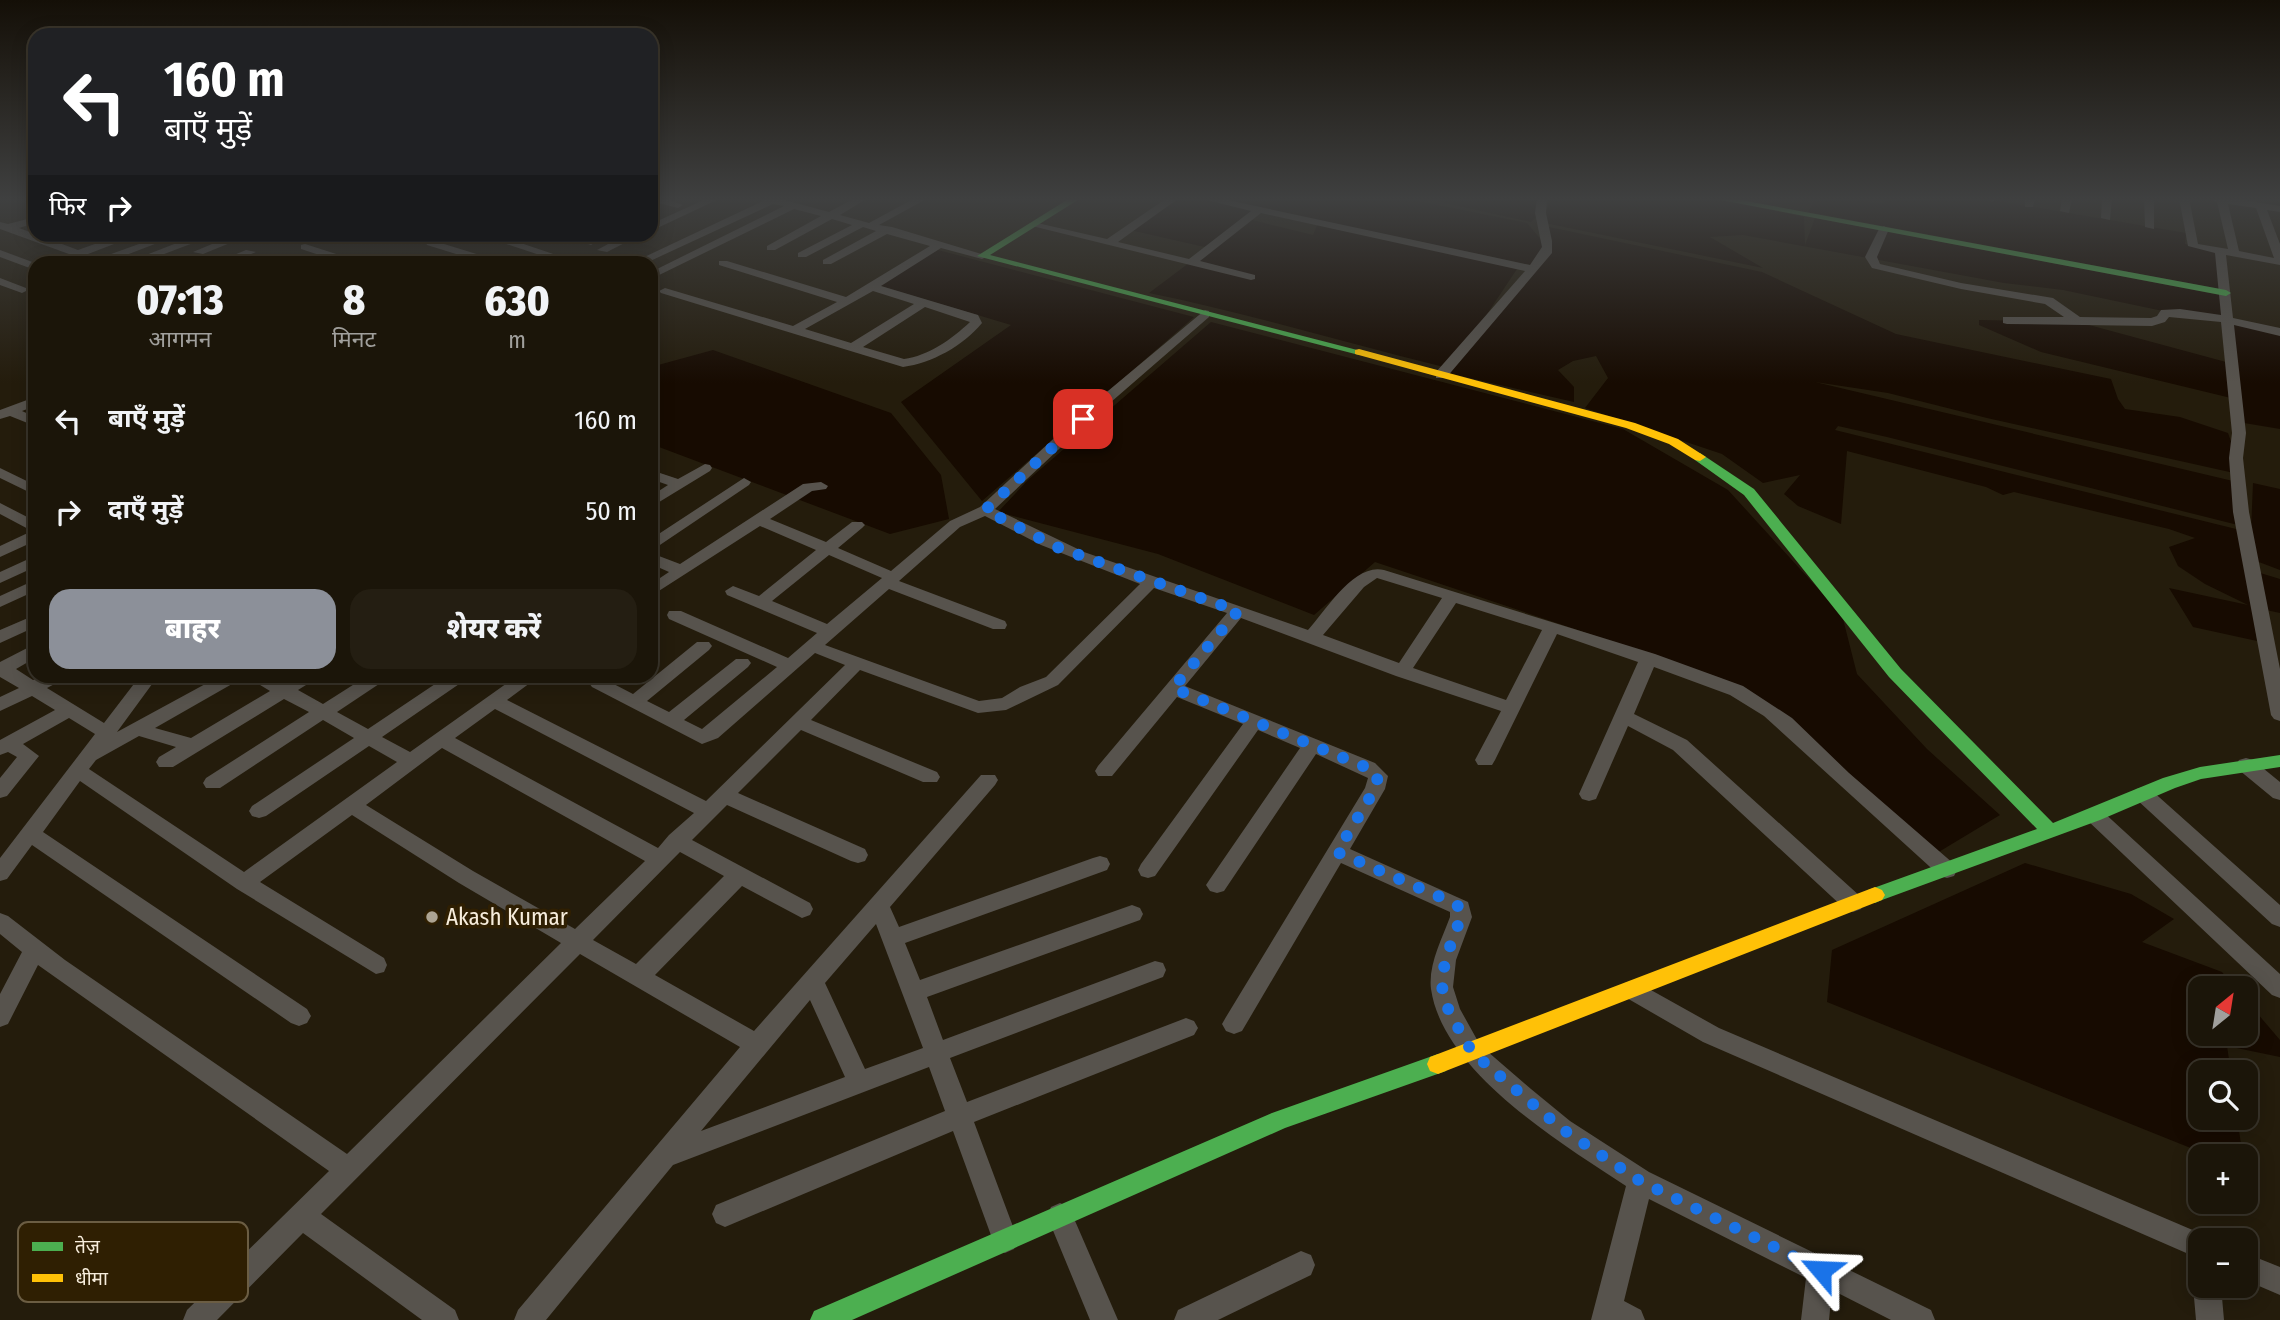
<!DOCTYPE html>
<html lang="hi">
<meta charset="utf-8">
<style>
:root{--surface:#1b1509;--page:#241e12;--text:#f1f3f6;--muted:#a09f9c;--line:#39342a;--accent:#8c9099}
body{margin:0;font-family:"Fira Sans Condensed","Noto Sans Devanagari",sans-serif;background:var(--page);color:var(--text);height:100vh;display:flex;flex-direction:column;font-size:26px;white-space:nowrap}
*{box-sizing:border-box;margin:0}
p{font-size:23px;color:var(--muted)}
.icon{flex:none;width:38px;height:38px;fill:none;stroke:currentColor;stroke-width:2;stroke-linecap:round;stroke-linejoin:round}
.map{position:relative;flex:1;overflow:hidden}
.details{position:absolute;left:28px;top:256px;width:630px;height:427px;display:flex;flex-direction:column;background:var(--surface);border-radius:21px;box-shadow:0 4px 18px #0003,0 0 0 2px var(--line)}
.details>*{flex:none}
.hud{position:absolute;left:28px;top:28px;width:630px;height:214px;border-radius:21px;box-shadow:0 4px 18px #0003,0 0 0 2px var(--line);background:#202124;color:#fff;overflow:hidden}
.needle{width:46px;rotate:30deg}
.controls{position:absolute;left:2188px;top:976px;display:grid;gap:14px}
.controls a{display:grid;place-items:center;width:70px;height:70px;border-radius:14px;background:var(--surface);box-shadow:0 4px 18px #0003,0 0 0 2px var(--line);font-size:35px}
.pin{position:absolute;display:grid;place-items:center;width:60px;height:60px;color:#fff;margin:-30px;border-radius:14px;box-shadow:0 4px 10px #0006}
.me{position:absolute;width:77px;margin:-38px;rotate:296deg;stroke-linejoin:round;filter:drop-shadow(0 0 5px #0008)}
.turn{display:flex;align-items:center;gap:24px;height:147px;padding:0 21px;font-size:32px}
.turn .icon{width:91px;height:91px;stroke-width:2.5}
.turn b{display:block;font-size:49px;line-height:60px}
.then{display:flex;align-items:center;height:66px;padding:0 21px;background:#0003;gap:14px;font-size:26px}
.eta{display:flex;justify-content:space-evenly;align-items:center;height:119px;text-align:center}
.eta b{font-size:42px;font-weight:800;line-height:49px}
.cta{display:flex;gap:14px;margin-top:auto;padding:14px 21px}
.cta a{flex:1;height:80px;border-radius:21px;background:var(--accent);color:#fff;font-size:28px;font-weight:800;line-height:80px;text-align:center}
.cta a+a{background:var(--page);color:var(--text)}
ul{padding:0;list-style:none}
li{display:flex;align-items:center;gap:21px;height:91px;padding:0 21px}
li div{flex:1}
li b{display:block;font-size:26px}
li em{font-style:normal}
.map>svg:first-child{display:block}
.water{fill:#170b01}
.lines{fill:none;stroke-linecap:round;stroke-linejoin:round}
.street{fill:#57534d;fill-rule:evenodd}
.fast{fill:#4caf50;fill-rule:evenodd}
.slow{fill:#ffc107;fill-rule:evenodd}
.route{stroke:#1a73e8;stroke-width:12;stroke-dasharray:0 21.6}
.poi-dot{fill:#ada493;stroke:#2f1f02;stroke-width:2.5}
.labels{text-anchor:middle;dominant-baseline:central;stroke-width:7;stroke-linejoin:round;paint-order:stroke}
.near-poi-label{font-size:23px;fill:#f7eddc;stroke:#2f1f02;text-anchor:start}
.key{fill:#2f1f02;stroke:#6b5d43;stroke-width:2}
.key-label{font-size:19px;fill:#f7eddc}
</style>
<div class="map">
<svg width="2280" height="1320" viewBox="0 0 2280 1320">
<rect width="100%" height="100%" fill="#241c0c"/>
<!-- water -->
<path class="water" d="M1181 198H1197L1256 211 1212 246 1252 220 1313 235 1319 221 1216 198H1403L1527 223 1543 242 1549 227 1762 272 1896 334 2111 379 2118 399 2125 409 2180 417 2228 433 2243 475 1987 418 1888 393 1815 382 2233 481 2238 525 1887 437 1838 426 1835 430 2236 529 2250 557 2253 483 2280 489V570L2251 559 2257 572 2280 579V613L2252 607 2257 641 2193 627 2169 588 2248 605 2205 584 2178 566 2169 547 2195 538 2169 529 2014 492 2003 495 1986 487 1847 451 1841 524 1798 506 1784 494 1800 475 1763 483 1722 454 1585 408 1608 378 1596 356 1573 361 1558 370 1574 387V402L1448 373 1531 265 1350 227 1517 269 1485 317 1444 367C1345 343 1248 313 1149 293L1209 248 1130 230Z
M1423 198H1540L1537 216 1531 222Z
M1552 198H1713L1804 217 1805 245 1815 218 2225 296 2221 316 2163 311 2063 290 2004 283 1743 235 1710 237 1763 268 1540 222Z
M1816 198H1843L1883 204 1887 199 1884 198H1980L2186 233 2185 244 2222 252 2226 290 1808 212Z
M938 250 1194 317 982 501 901 402 1011 325 874 284Z
M1979 320 2078 322 2226 362 2231 398 2041 352 1979 325Z
M1211 322 1623 429 1728 490 1842 615 1857 674 1927 749 2000 815 1937 853 1796 725 1721 678 1375 562 1314 615 1158 554 998 512 1028 480Z
M2231 323 2280 332V429L2244 423Z
M713 350 891 413 941 475 949 519 890 534 651 444V367Z
M2025 863 2131 894 2174 919 2142 942 2222 972 2236 989H2200V1034H2245V999L2280 1040V1057L2227 1046 2231 1073H2200V1118H2237L2243 1157H2213L1827 1002 1832 950Z"/>
<g class="lines">
<!-- street -->
<path class="street" d="M651 198H664L683 205 678 208 651 201Z
M708 198H721L651 231V224Z
M759 198H777L829 212 855 198H868L840 215 869 223 915 198H928L879 225 892 227 988 256 982 259 941 248 881 286 978 315 982 323C963 346 932 363 903 367L661 293 659 291 665 288 793 326 837 302 719 265V261H727L846 297 930 246 887 234 831 264H823V260L876 231 863 227 806 257H798V253L852 225 832 219 775 250H767V246L821 216 794 209 651 279V272L784 206 773 204 648 262 638 260 763 201ZM873 291 914 304 851 343 805 329ZM925 307 970 322C952 339 928 356 904 359L863 347Z
M1167 198H1179L1118 242 1189 259 1251 211 1199 198H1218L1530 265 1542 247 1535 213 1537 198H1547L1546 213 1552 241V253L1446 378H1436V372L1525 271 1261 213 1200 261 1255 275V279L1251 280 1028 225 1033 222 1107 239Z
M1987 198H1997V199L1992 202Z
M2025 198H2035L2033 207H2025Z
M2062 198H2072L2069 213 2060 211Z
M2102 198H2112L2110 220 2101 218Z
M2144 198H2154V229L2145 227Z
M2179 198H2189L2198 244 2228 249 2217 202 2205 198H2230L2280 206V212L2267 210 2280 244V265L2226 255 2233 318 2280 328V336L2234 325 2246 433 2243 458 2249 512 2280 669V721L2274 719 2271 715 2233 512 2229 458 2232 433 2221 322 2169 317 2165 322 2152 326 2007 324 2003 323V317H2064L2045 304 1961 289 1872 268 1865 257 1879 229 1884 226 1889 229 1877 257 1880 264 1961 283 2053 298 2080 317 2151 318 2157 316 2161 310 2180 309 2221 315 2215 253 2188 246ZM2228 204 2256 208 2274 258 2239 251Z
M35 217V223L19 228 78 250 123 234H140L88 254 100 258 164 235 173 237 108 262H91L0 229V222L8 224Z
M200 234H217L143 262H128Z
M236 234H252L203 254 193 252Z
M401 234H414L415 236 410 239Z
M476 234H494L577 262H561Z
M558 234H577L596 242 591 245Z
M627 234H642L607 252 597 250Z
M431 240 496 260 498 262H482L427 245 426 243Z
M305 244 355 260 357 262H341L301 249V245Z
M0 250 35 263V270L0 257Z
M246 250 256 252 232 262H217Z
M271 257 283 260 285 262H267V258Z
M0 278 26 288 28 290 22 293 0 285Z
M1205 310 1209 311V317L1088 422 995 509 1084 552 1308 630C1325 611 1355 562 1384 570L1655 654 1743 686 1792 718 1849 773 1954 864 1957 870 1954 876 1947 878 1940 876 1764 716 1730 695 1654 667 1634 714 1687 740 1861 897 1864 903 1861 909 1853 912 1845 909 1673 750 1628 726 1596 799 1589 801 1582 799 1579 794 1638 662 1557 634 1495 760 1492 765H1478L1475 760 1501 711 1396 676 1241 618 1185 686 1375 763 1388 776 1385 789 1350 849 1468 902 1472 917 1456 960 1453 987 1460 1009 1480 1045 1531 1089 1570 1121 1649 1172 1931 1310 1935 1320H1891L1832 1290 1829 1320H1801L1806 1278 1649 1199 1624 1301 1641 1310 1645 1320H1591L1626 1186C1561 1143 1443 1072 1431 989 1428 965 1442 939 1450 917V912L1341 863 1242 1031 1234 1034 1226 1031 1222 1024 1226 1017 1365 788 1368 778 1316 754 1224 891 1217 893 1210 891 1206 885 1210 879 1300 748 1258 730 1155 876 1148 878 1141 876 1138 870 1141 864 1243 724 1177 697 1112 776H1098L1095 771 1098 766 1227 613 1154 588 1058 685 1006 710 978 713 860 670 811 720 937 772 940 777 937 782H923L801 730 738 793 865 849 868 855 865 861 858 863 851 861 727 805 692 840 810 903 813 909 810 915 802 918 742 886 655 975 754 1031 981 775H995L998 780 995 785 890 907 899 927 1093 858 1100 856 1107 858 1110 864 1107 870 905 943 920 980 1132 905 1140 908 1143 914 1140 920 927 997 943 1040 1155 961 1163 963 1166 970 1163 977 950 1058 967 1102 1186 1018 1194 1021 1198 1028 1194 1035 974 1122 1018 1240 1014 1249 1005 1253 996 1249 953 1131 725 1227 716 1223 712 1214 716 1205 945 1111 929 1067 673 1165 546 1320H514L518 1310 740 1047 580 954 321 1214 455 1310 459 1320H422L303 1233 217 1320H183L187 1310 329 1171 38 965 8 1024 0 1027V994L22 952 0 934V913L8 916 65 960 347 1154 561 943 459 883 352 815 260 882 384 958 387 965 384 972 376 974 237 889 80 781 43 832 307 1009 311 1016 307 1023 299 1026 291 1023 32 845 7 879 0 881V858L95 734 69 718 23 744 39 756 7 796 0 798V778L17 757 8 752 0 755V740L55 710 32 696 0 711V697L19 688 0 677V662L35 644V658L16 669 33 680 43 676H65L62 680 47 688 104 723 140 676H158L117 732 220 676H242L239 680 155 728 191 738 270 691 252 680 249 676H271L284 683 296 676H317L314 680 298 690 323 704 367 676H388L385 680 337 712 368 729 447 676H468L465 680 382 737 410 752 517 676H537L534 680 507 700 706 801 845 665 815 653 718 738 702 744 592 687 589 683 592 676H610L608 681 633 694 697 642H709L712 646 709 650 647 701 669 712 736 659H748L751 663 748 667 684 720 702 729 777 667 669 619 667 615 669 611H681L788 658 817 633 727 595 725 591 733 586 759 596 816 550 760 526 651 596V584L669 572 651 564V553L680 564 803 484 821 482 828 486 826 489 812 491 770 519 826 542 852 522H862L865 525 862 528 838 548 891 571 950 521 980 507 1078 416ZM985 516 1041 545 1140 584 1046 677 1020 687 1002 698 979 701 825 645 889 589 993 629H1005L1007 625 1005 621 899 581 960 527ZM829 555 882 578 827 624 772 601ZM1377 578 1442 598 1399 663 1323 635 1364 587ZM1456 603 1542 630 1506 700 1413 668ZM284 699 309 712 206 778 203 783 206 788H220L323 720 354 738 252 806 249 811 252 816 259 818 266 816 369 746 397 762 244 872 89 769 96 760 139 736 176 747 159 757 156 762 159 767H173ZM495 709 694 813 669 835 658 848 455 738ZM442 748 645 861 575 929 473 871 366 805ZM680 852 724 876 636 964 593 940ZM876 924 923 1048 865 1069 825 983ZM810 1000 845 1077 701 1131Z
M35 397V406L22 411 35 417V426L10 416 0 419V410Z
M705 464 710 465 712 468 710 471 651 507V496L668 485 651 479V470L678 479Z
M0 468 35 485V495L0 478Z
M744 478 751 482 749 485 651 551V539Z
M0 503 35 521V541L0 557V546L32 531 0 514Z
M35 556V567L0 583V572Z
M35 580V591L0 607V596Z
M35 615V627L0 643V630Z
M2246 758 2253 760 2280 782V800L2273 798 2239 770 2236 765 2239 760Z
M2143 787 2150 789 2280 905V927L2272 924 2136 799 2133 794 2136 789Z
M2094 808 2101 810 2280 974V998L2272 995 2087 820 2084 815 2087 810Z
M1633 980 1719 1028 2209 1237 2211 1241H2200V1259L1703 1042 1625 997 1622 990 1625 983Z
M1060 1203 1069 1207 1118 1320H1090L1047 1216 1051 1207Z
M1301 1251 1311 1255 1315 1265 1311 1275 1218 1320H1174L1178 1310Z
M2245 1253 2280 1267V1295L2245 1280Z
M2200 1275V1286H2221L2224 1320H2196L2193 1286Z"/>
<!-- fast -->
<path class="fast" d="M1070 198H1081L990 255 1365 352 1359 355 977 256Z
M1710 198H1730L2226 290 2231 293 2226 296Z
M1700 453 1754 489 1901 669 2053 823 2163 778 2200 767 2280 755V767L2201 779 2175 788 2100 820 1882 900 1875 903 1868 900 1865 895 1868 890 2037 829 1889 677 1744 495 1695 460V454Z
M1438 1054 1446 1057 1449 1064 1446 1071 1285 1128 852 1320H810L814 1311 1272 1113Z"/>
<!-- slow -->
<path class="slow" d="M1359 349 1635 423 1678 439 1706 457 1700 461 1695 460 1669 444 1626 428 1355 354V350Z
M1875 887 1882 890 1885 895 1882 900 1438 1074 1430 1071 1427 1064 1430 1057Z"/>
</g>
<!-- sky -->
<linearGradient id="sky" x2="0" y2="1"><stop stop-color="#140f07"/><stop offset="0.52" stop-color="#3f4040"/><stop offset="1" stop-color="#3f4040" stop-opacity="0"/></linearGradient>
<rect width="2280" height="383" fill="url(#sky)"/>
<g class="lines">
<!-- route -->
<path class="route" d="M1083 419 985 510 1059 548 1238 611 1173 688 1368 768 1378 776 1375 789 1337 852 1454 903 1460 908 1461 917 1445 960 1442 987 1449 1012 1472 1052 1562 1129 1640 1181 1821 1270"/>
</g>
<!-- markers -->
<circle class="poi-dot" cx="432" cy="917" r="7"/>
<g class="labels">
<!-- near-poi labels -->
<g class="near-poi-label">
<text x="446" y="917">Akash Kumar</text>
</g>
</g>
<!-- legend -->
<rect x="18" y="1222" width="230" height="80" rx="10" class="key"/>
<rect x="32" y="1242" width="31" height="9" fill="#4caf50"/>
<rect x="32" y="1274" width="31" height="8" fill="#ffc107"/>
<g class="key-label">
<text x="75" y="1253">तेज़</text>
<text x="75" y="1285">धीमा</text>
</g>
</svg>
<div class="controls">
<a><svg class="needle" viewBox="-14 -14 28 28"><path d="M0-13l5 13h-10z" fill="#e53935"/><path d="M0 13l5-13h-10z" fill="#a09f9c"/></svg></a>
<a><svg class="icon" aria-label="search" viewBox="0 0 24 24"><circle cx="10" cy="10" r="6"/><path d="M15 15l6 6"/></svg></a>
<a>+</a>
<a>−</a>
</div>
<div class="pin" style="left:1083px;top:419px;background:#d93025"><svg class="icon" aria-label="arrive" viewBox="0 0 24 24"><path d="M6 21V4h12l-3 4 3 4H6"/></svg></div>
<svg class="me" style="left:1821px;top:1270px" viewBox="-20 -20 40 40"><path d="M0-17L14 15 0 8-14 15z" fill="#1a73e8" stroke="#fff" stroke-width="4"/></svg>
<div class="hud">
<div class="turn"><svg class="icon" aria-label="left" viewBox="0 0 24 24"><path d="M17 20v-9H6M10 6l-5 5 5 5"/></svg><div><b>160 m</b>बाएँ मुड़ें</div></div>
<div class="then">फिर<svg class="icon" aria-label="right" viewBox="0 0 24 24"><path d="M7 20v-9h11M14 6l5 5-5 5"/></svg></div>
</div>
<section class="details">
<div class="eta">
<div><b>07:13</b><p>आगमन</p></div>
<div><b>8</b><p>मिनट</p></div>
<div><b>630</b><p>m</p></div>
</div>
<ul>
<li><svg class="icon" aria-label="left" viewBox="0 0 24 24"><path d="M17 20v-9H6M10 6l-5 5 5 5"/></svg><div><b>बाएँ मुड़ें</b></div><em>160 m</em></li>
<li><svg class="icon" aria-label="right" viewBox="0 0 24 24"><path d="M7 20v-9h11M14 6l5 5-5 5"/></svg><div><b>दाएँ मुड़ें</b></div><em>50 m</em></li>
</ul>
<div class="cta"><a>बाहर</a><a>शेयर करें</a></div>
</section>
</div>
